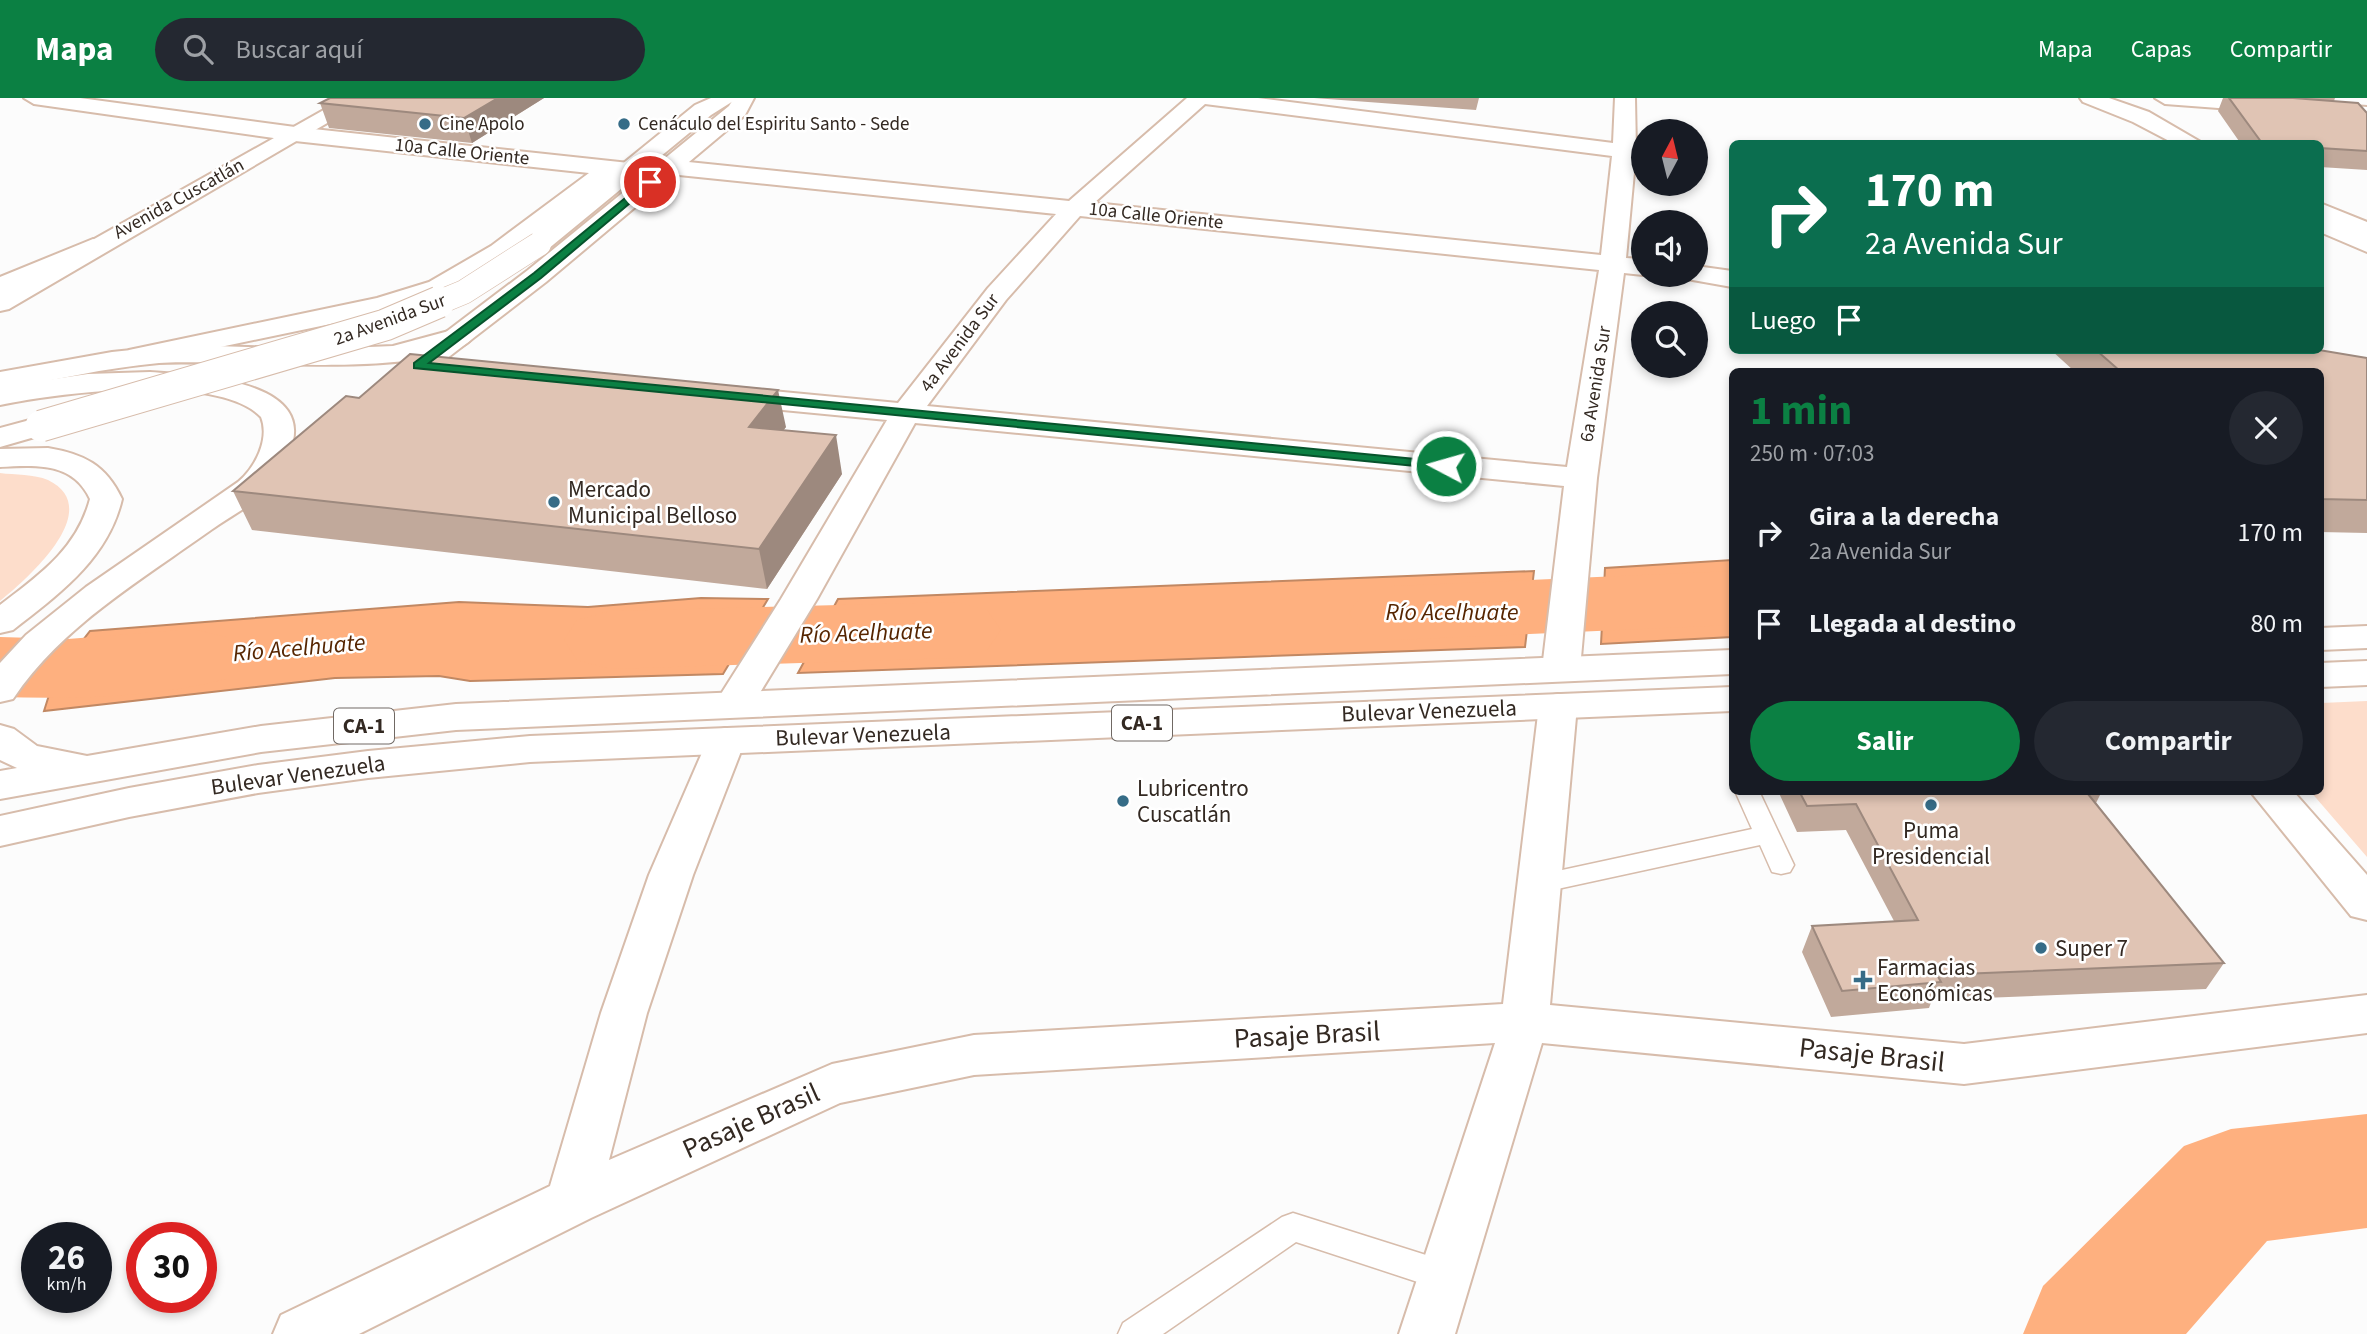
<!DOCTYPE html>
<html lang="es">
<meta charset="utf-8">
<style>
:root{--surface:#171b24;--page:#242831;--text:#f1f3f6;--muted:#9ea1a6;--accent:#0b8043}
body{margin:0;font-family:"Source Sans 3",sans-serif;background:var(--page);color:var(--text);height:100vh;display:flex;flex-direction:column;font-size:26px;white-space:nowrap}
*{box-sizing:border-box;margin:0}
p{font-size:23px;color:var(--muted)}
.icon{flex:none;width:38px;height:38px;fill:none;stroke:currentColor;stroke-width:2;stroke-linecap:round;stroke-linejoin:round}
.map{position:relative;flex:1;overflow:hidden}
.sheet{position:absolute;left:1729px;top:270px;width:595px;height:427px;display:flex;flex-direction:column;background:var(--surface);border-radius:10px;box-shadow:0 4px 10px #0003}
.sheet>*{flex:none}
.hud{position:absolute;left:1729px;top:42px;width:595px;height:214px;border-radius:10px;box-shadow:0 4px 10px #0003;background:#0b6e4f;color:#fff;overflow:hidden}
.needle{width:46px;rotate:7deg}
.buttons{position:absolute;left:1631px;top:21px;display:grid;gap:14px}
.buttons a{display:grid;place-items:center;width:77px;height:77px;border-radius:50%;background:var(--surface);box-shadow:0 4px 10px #0003;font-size:35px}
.speed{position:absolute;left:21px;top:1124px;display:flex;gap:14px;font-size:35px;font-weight:700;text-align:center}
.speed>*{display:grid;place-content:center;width:91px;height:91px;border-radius:50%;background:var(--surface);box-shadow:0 4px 10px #0003;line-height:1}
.speed small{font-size:18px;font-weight:400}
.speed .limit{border:10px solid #d22;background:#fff;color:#111}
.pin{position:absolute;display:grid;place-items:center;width:60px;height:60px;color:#fff;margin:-30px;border:4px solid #fff;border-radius:50%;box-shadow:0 2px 7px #0007}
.me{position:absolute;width:77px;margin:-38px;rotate:276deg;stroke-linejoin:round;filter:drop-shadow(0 0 5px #0008)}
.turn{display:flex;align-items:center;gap:24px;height:147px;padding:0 21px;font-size:32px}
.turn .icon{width:91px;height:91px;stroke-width:2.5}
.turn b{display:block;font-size:49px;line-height:60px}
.then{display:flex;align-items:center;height:66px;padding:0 21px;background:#0003;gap:14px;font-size:26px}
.round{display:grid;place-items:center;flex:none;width:74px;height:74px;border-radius:37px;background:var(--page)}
.headline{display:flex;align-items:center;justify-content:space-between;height:119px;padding:0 21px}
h1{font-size:42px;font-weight:700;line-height:52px;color:var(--accent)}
.action{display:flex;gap:14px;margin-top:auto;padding:14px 21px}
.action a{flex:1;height:80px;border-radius:42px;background:var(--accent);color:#fff;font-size:28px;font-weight:700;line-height:80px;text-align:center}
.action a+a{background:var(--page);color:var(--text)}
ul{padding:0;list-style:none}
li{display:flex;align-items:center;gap:21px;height:91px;padding:0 21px}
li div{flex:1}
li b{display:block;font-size:26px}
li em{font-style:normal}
header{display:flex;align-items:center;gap:42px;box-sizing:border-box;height:98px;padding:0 35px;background:var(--accent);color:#fff}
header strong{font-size:33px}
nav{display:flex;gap:38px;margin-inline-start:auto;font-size:24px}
.search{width:490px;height:63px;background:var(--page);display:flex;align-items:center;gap:18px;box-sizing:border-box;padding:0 24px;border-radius:38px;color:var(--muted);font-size:26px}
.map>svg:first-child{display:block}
.green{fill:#fdddcb}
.water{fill:#feb07f;stroke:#c18863;stroke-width:2}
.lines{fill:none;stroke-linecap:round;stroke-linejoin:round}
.river{fill:#feb07f;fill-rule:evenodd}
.service-casing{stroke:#d7bcab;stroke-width:3}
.minor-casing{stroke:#d7bcab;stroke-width:4}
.tertiary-casing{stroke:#d7bcab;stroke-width:4}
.secondary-casing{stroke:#d7bcab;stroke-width:4}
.trunk-casing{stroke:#d7bcab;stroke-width:4}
.service{fill:#fff;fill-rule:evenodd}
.minor{fill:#fff;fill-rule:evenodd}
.tertiary{fill:#fff;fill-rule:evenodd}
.secondary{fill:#fff;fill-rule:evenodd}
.trunk{fill:#fff;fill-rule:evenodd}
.secondary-bridge-far1-casing{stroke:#d7bcab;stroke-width:25;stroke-linecap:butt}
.secondary-bridge-casing{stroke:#d7bcab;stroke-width:33;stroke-linecap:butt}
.secondary-bridge-far1{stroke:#fff;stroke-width:24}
.secondary-bridge{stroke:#fff;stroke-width:31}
.wall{fill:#c1a99b}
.shaded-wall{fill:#9d897e}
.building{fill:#e0c4b4;stroke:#9d897e;stroke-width:2}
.route{fill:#0b8043;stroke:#07532c;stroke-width:2}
.poi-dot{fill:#366c87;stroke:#fff;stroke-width:2.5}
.labels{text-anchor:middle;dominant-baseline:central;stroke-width:5;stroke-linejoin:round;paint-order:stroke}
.far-poi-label{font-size:19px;fill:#332922;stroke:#fff;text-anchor:start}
.far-street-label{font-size:19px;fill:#332922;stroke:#fff}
.shield{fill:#fff;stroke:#706964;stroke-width:2}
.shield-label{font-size:21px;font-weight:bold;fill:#332922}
.poi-label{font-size:23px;fill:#332922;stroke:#fff;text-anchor:start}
.street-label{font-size:23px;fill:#332922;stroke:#fff}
.water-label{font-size:24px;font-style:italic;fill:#562500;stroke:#fff}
.near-street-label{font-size:28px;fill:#332922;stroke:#fff}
</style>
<header>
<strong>Mapa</strong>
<div class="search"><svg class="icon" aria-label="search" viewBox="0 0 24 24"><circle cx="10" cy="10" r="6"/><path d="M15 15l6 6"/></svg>Buscar aquí</div>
<nav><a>Mapa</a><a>Capas</a><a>Compartir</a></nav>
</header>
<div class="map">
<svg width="2367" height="1236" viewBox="0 0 2367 1236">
<rect width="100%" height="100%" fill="#fcfcfc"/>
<!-- green -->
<path class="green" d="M0 375C15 377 34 376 48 382 107 411 27 481 0 503Z
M2367 603V759L2310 693H2320L2321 605Z"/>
<!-- water -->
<path class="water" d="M1732 462V539L1601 546 1605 470Z
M1534 473 1525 549 798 575 838 501Z
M701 500 768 501 723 576 470 583 439 578 335 580 44 613 55 578 90 533 459 504 588 509Z"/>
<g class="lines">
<!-- river -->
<path class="river" d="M1732 473V527L1394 542 1362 534 1349 515 1362 496 1394 488Z
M955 504 987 512 1001 532 987 552 955 560 610 571 577 562 564 542 577 522 610 513Z
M193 531 226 539 240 560 226 581C153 600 75 601 0 599V539L68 541Z
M2367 1016V1130L2267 1143 2186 1236H2023L2043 1188 2184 1048 2231 1031Z"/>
<defs>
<path id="service" d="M1735 693H1759L1794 767 1790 774 1781 776 1772 774 1760 747 1539 795 1530 793 1526 786 1530 779 1539 777 1752 731Z
M1293 1115 1445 1163 1456 1167 1461 1178 1456 1189 1445 1193 1296 1144 1163 1236H1118L1123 1225 1282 1119Z"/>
<path id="minor" d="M24 0H80L295 29 629 65 640 72 629 79 615 77 509 158 447 196 383 215 139 266 129 264 125 258 129 252 377 200 429 184 491 148 589 75 295 43 34 6Z
M1187 0H1258L1613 45 1615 0H1635L1636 53 1626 160 1643 161V177L1624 175 1597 380 1580 571 1574 579 1561 583 1548 579 1542 571 1564 388 915 325 817 501 747 616 733 619 719 616 714 607 781 501 887 322 730 307 720 304 715 298 720 292 730 289 898 305 988 190 1056 116 669 76 661 74 658 69 661 64 669 62 1069 103ZM1205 6 1612 58 1601 157 1094 105ZM1080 118 1599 172 1567 369 927 308 1006 202Z
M2155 0H2250L2367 9V21L2165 6Z
M1696 168 1732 173V189L1687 181 1684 177H1696Z
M1558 596 1572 599 1577 608 1550 907 1964 946 2367 897V935L1964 986 1542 945 1455 1236H1399L1495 945 974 977 840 1005 591 1120 359 1236H273L281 1217 550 1088 601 915 649 777 711 634 725 630 739 634 745 643 693 777 647 915 609 1062 832 966 974 937 1503 906 1539 608 1544 599Z
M2250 693H2293L2367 777V822L2351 818Z"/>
<path id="tertiary" d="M734 0H754L745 17 546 184 437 268 427 271 417 268 413 262 417 256 528 172 729 8Z
M2320 118 2367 137V154L2320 134Z"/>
<path id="secondary" d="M345 0H370L9 211 0 213V194Z
M711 0H738L711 17 548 151H530L526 146 530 141 695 7Z
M2080 0H2109L2149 14 2204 46H2175L2133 24 2083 4Z
M2320 105 2367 124V140L2320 121Z
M460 230 470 232 474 238C442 284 217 260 159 265 105 270 53 282 0 292V274L112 254 180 247 322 251 393 248Z
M41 319 52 322 56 328 52 334 0 349V330Z"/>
<path id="trunk" d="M93 141 102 144 106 149 102 154 0 197V179Z
M150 274C194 277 321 281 289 355 284 366 279 378 271 388 256 406 230 418 211 432 141 482 62 528 13 601L0 604V565L26 537 86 489 238 384C255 370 270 341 261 319 218 274 57 295 0 307V289L88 276Z
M48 350C84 356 106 367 122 401 108 461 59 496 13 532L0 535V507C39 477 77 451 90 401 73 364 36 367 0 369V351Z
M2367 528V550L2320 552V530Z
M1732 552V576L456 632 261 654 0 701V673L17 670 0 662V627L14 631 37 648 87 658 261 628 456 606Z
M2367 563V587L2320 589V565Z
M1732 589V613L530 664 368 680 258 695 129 719 0 748V718L129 690 258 667 368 653 530 638Z"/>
</defs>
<!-- service casing -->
<use href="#service" class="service-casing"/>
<!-- minor casing -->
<use href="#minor" class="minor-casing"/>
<!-- tertiary casing -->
<use href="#tertiary" class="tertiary-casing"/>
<!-- secondary casing -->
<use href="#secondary" class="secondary-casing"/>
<!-- trunk casing -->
<use href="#trunk" class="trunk-casing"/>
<!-- service -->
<use href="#service" class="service"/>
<!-- minor -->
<use href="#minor" class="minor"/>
<!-- tertiary -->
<use href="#tertiary" class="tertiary"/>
<!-- secondary -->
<use href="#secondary" class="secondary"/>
<!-- trunk -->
<use href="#trunk" class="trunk"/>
<defs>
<path id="secondary-bridge-far1" d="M435 206 464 194 539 146"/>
<path id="secondary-bridge" d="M41 328 385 227 439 204"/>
</defs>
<!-- secondary-bridge-far1 casing -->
<use href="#secondary-bridge-far1" class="secondary-bridge-far1-casing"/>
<!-- secondary-bridge casing -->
<use href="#secondary-bridge" class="secondary-bridge-casing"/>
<!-- secondary-bridge-far1 -->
<use href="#secondary-bridge-far1" class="secondary-bridge-far1"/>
<!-- secondary-bridge -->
<use href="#secondary-bridge" class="secondary-bridge"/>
</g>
<!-- wall -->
<path class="wall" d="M330 0H544L472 45 329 30 320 5Z
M1314 0H1479L1476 12Z
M2223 0H2335L2334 3 2367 15V72L2320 69V46H2241L2218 13Z
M2051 252H2319L2367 260V435L2320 434V273H2074Z
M359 300 786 329 783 332 842 376 767 491 252 432 233 393Z
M1778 693H2100L2101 695 2096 705 2224 865 2206 891 1932 902 1929 910 1831 919 1802 854 1812 828 1894 823 1846 732 1797 734Z"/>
<!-- shaded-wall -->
<path class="shaded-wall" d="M498 0H544L472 45 464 20Z
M778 292 786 329 757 367 749 329Z
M836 337 842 376 767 491 759 451Z"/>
<!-- building -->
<path class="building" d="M330 0H498L464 20 320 5Z
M2229 0H2293L2358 5 2367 15V53L2320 50V46L2262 45Z
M2096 252H2319L2367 260V402L2320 401V273H2120Z
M410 256 778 292 749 329 836 337 759 451 233 393 346 298 359 300Z
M1799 693H2100L2101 695 2088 696 2224 865 1937 877 1941 884 1842 893 1812 828 1918 822 1856 706 1807 708Z"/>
<!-- route -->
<path class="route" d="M647 82 655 84 541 180 429 265 1446 364 1453 368 1446 371 414 270V265L534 175Z"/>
<!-- markers -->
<g class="poi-dot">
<circle cx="425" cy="26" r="7"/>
<circle cx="624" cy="26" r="7"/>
<circle cx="554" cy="404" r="7"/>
<circle cx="1123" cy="703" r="7"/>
<circle cx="1931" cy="707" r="7"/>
<circle cx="2041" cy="850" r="7"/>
<path d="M1859.5 871.5h7v7h7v7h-7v7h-7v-7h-7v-7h7z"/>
</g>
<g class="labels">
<!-- far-poi labels -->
<g class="far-poi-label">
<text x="439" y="26">Cine Apolo</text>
<text x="638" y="26">Cenáculo del Espiritu Santo - Sede</text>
</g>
<!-- far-street labels -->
<g class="far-street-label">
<text transform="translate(462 54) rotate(6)">10a Calle Oriente</text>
<text transform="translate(179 101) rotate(-29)">Avenida Cuscatlán</text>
<text transform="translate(1156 118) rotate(6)">10a Calle Oriente</text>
<text transform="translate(390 222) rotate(-20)">2a Avenida Sur</text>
<text transform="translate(960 245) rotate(-53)">4a Avenida Sur</text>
<text transform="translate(1596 286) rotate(-81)">6a Avenida Sur</text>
</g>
<!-- shield labels -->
<g class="shield">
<rect x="1112" y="607.5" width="60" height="35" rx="5"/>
<rect x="334" y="610.5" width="60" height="35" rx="5"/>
</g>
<g class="shield-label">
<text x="1142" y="625">CA-1</text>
<text x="364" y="628">CA-1</text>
</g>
<!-- poi labels -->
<g class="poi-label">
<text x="568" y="391">Mercado<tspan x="568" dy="26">Municipal Belloso</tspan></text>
<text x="1137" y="690">Lubricentro<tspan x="1137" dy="26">Cuscatlán</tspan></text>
<text x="1931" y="732" text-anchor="middle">Puma<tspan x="1931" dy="26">Presidencial</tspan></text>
<text x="2055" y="850">Super 7</text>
<text x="1877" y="869">Farmacias<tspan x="1877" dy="26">Económicas</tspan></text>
</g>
<!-- street labels -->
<g class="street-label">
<text transform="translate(1429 613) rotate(-2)">Bulevar Venezuela</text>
<text transform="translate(863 637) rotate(-2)">Bulevar Venezuela</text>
<text transform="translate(298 677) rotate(-8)">Bulevar Venezuela</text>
</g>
<!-- water labels -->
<g class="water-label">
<text x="1452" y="514">Río Acelhuate</text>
<text transform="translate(866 535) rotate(-2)">Río Acelhuate</text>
<text transform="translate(299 550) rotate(-5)">Río Acelhuate</text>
</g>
<!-- near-street labels -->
<g class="near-street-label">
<text transform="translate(1307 937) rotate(-3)">Pasaje Brasil</text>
<text transform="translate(1872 957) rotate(6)">Pasaje Brasil</text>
<text transform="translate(751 1023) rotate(-24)">Pasaje Brasil</text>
</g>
</g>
</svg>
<div class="buttons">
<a><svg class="needle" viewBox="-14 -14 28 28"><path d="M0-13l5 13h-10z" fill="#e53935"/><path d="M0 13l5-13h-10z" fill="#9ea1a6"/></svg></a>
<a><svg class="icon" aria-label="sound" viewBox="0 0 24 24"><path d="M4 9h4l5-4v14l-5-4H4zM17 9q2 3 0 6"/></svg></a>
<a><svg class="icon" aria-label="search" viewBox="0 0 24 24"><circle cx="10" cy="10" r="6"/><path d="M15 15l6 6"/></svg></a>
</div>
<div class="speed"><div>26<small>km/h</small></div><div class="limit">30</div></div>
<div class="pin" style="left:650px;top:84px;background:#d93025"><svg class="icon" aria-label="arrive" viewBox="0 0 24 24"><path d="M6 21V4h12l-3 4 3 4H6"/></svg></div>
<svg class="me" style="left:1446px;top:368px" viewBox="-20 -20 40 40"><circle r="17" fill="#0b8043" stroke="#fff" stroke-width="3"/><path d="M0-11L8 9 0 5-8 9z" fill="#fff"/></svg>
<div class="hud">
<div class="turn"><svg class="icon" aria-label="right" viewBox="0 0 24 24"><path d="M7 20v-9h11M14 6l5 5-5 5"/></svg><div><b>170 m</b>2a Avenida Sur</div></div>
<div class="then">Luego<svg class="icon" aria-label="arrive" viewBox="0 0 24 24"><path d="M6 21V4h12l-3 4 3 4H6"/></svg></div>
</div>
<section class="sheet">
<div class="headline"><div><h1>1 min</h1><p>250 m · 07:03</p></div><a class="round"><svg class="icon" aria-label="close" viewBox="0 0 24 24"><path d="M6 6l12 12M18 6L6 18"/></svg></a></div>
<ul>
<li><svg class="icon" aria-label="right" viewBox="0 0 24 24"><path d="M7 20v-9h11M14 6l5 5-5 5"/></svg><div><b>Gira a la derecha</b><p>2a Avenida Sur</p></div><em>170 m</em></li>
<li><svg class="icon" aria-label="arrive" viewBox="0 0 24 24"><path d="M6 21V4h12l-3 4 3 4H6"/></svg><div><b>Llegada al destino</b></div><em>80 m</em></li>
</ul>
<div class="action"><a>Salir</a><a>Compartir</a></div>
</section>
</div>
